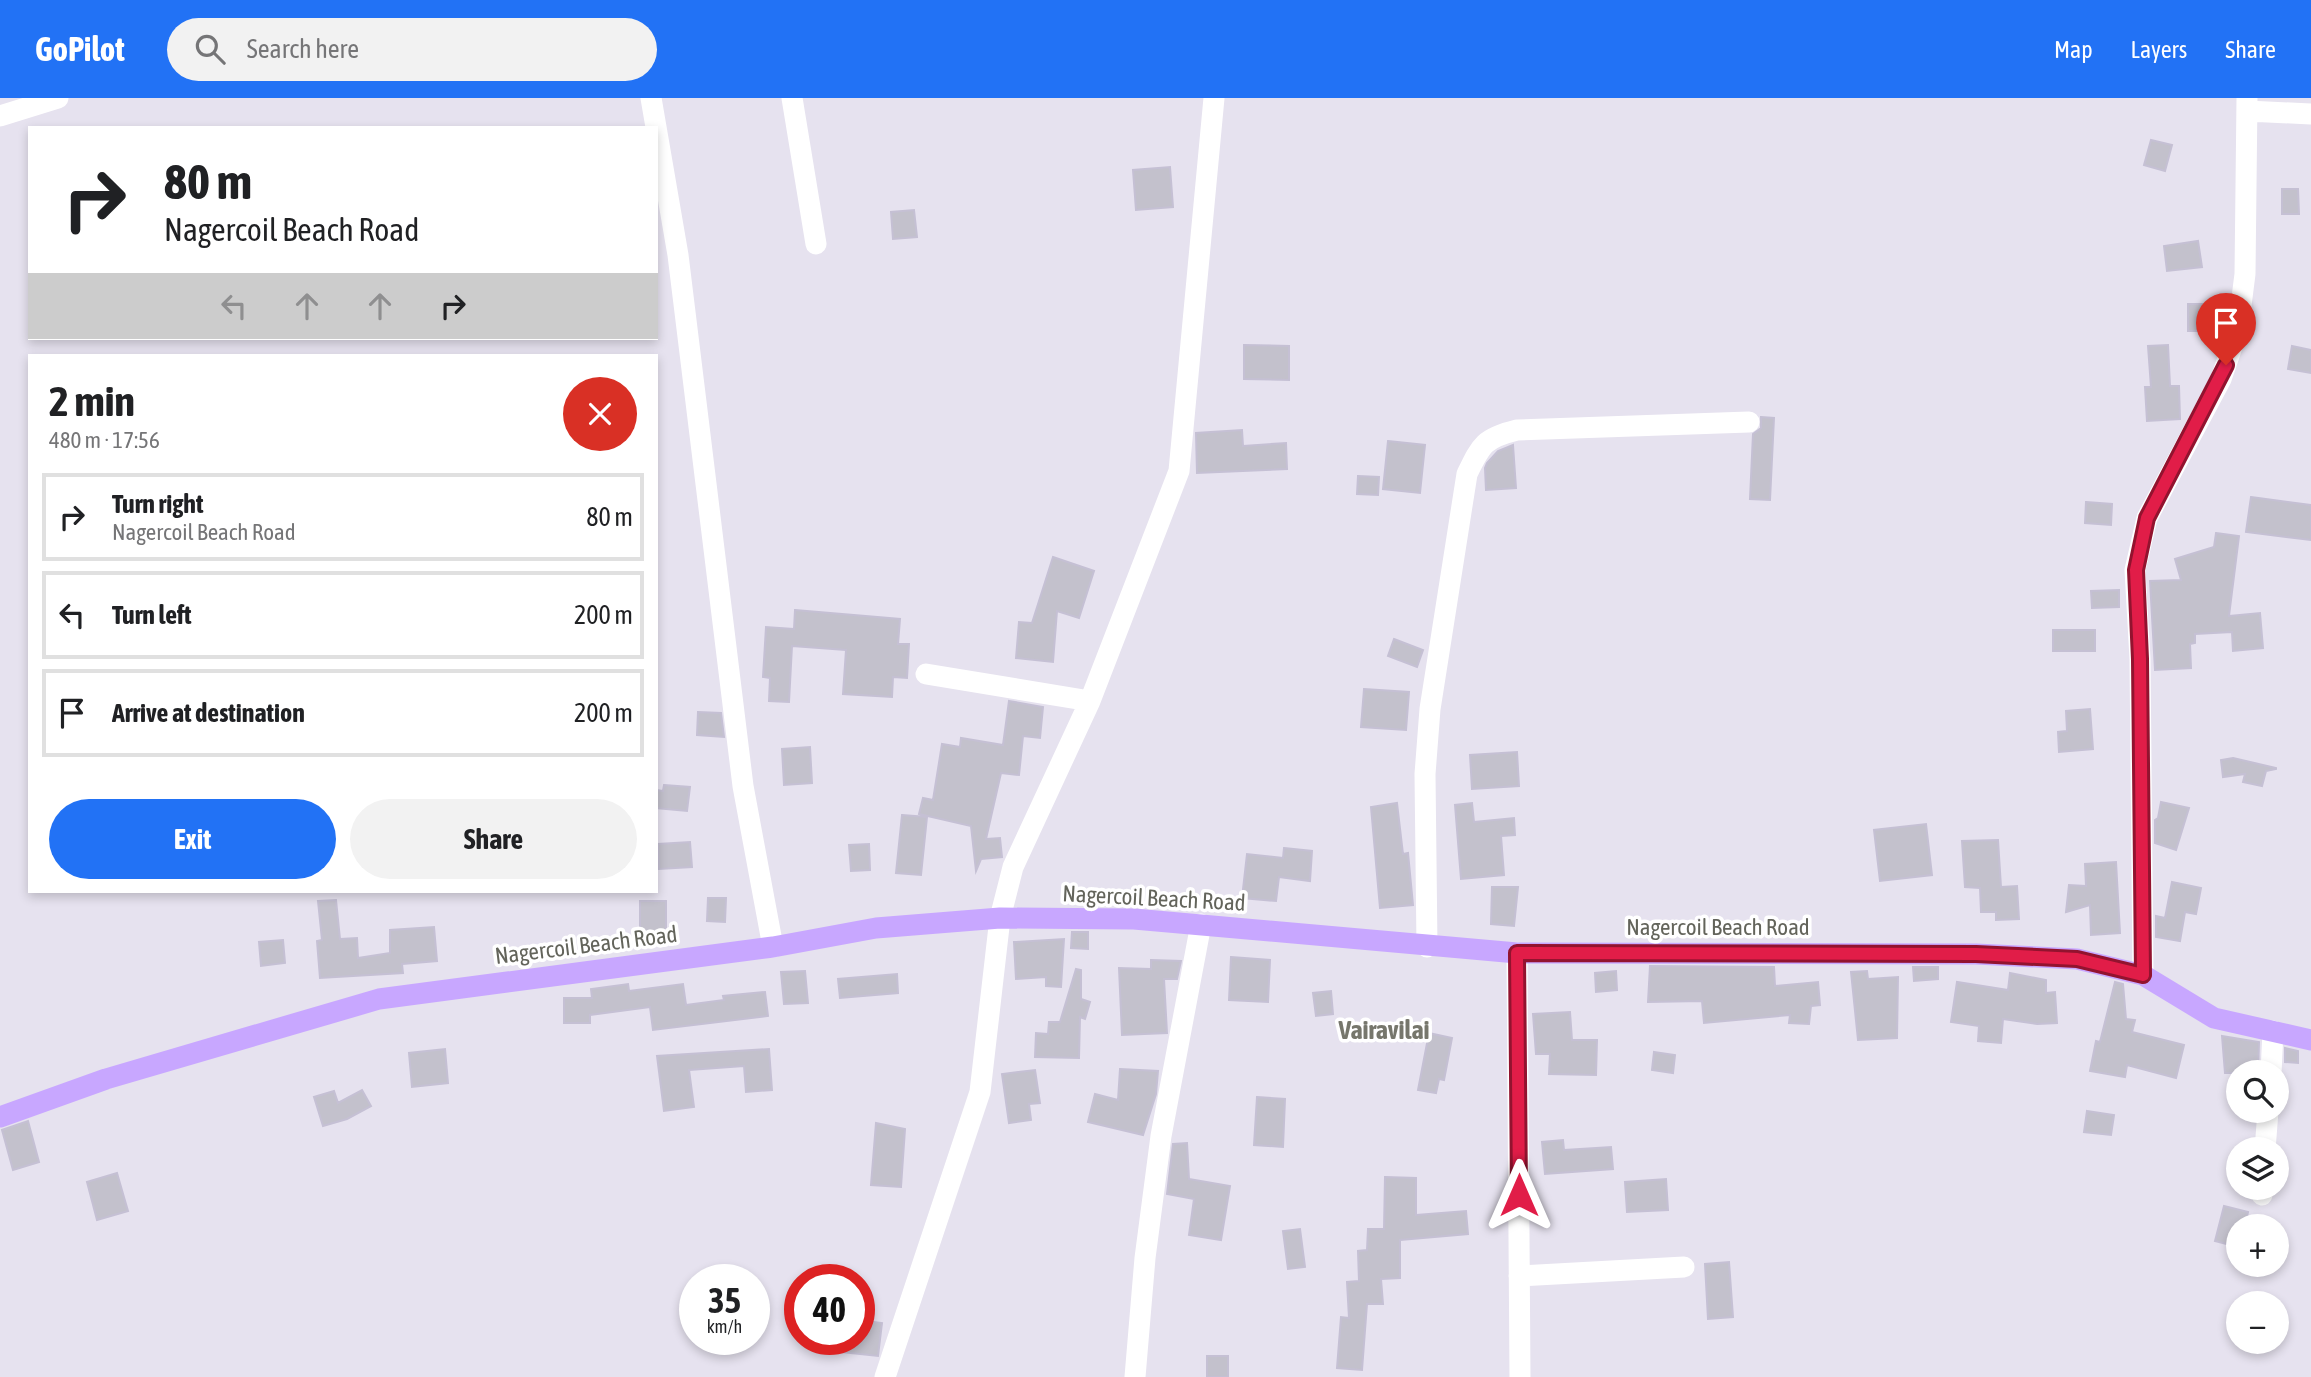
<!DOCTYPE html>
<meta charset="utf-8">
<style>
:root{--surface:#fff;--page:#f2f2f2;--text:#202124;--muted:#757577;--line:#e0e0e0;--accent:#2272f5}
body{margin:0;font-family:"Asap Condensed",sans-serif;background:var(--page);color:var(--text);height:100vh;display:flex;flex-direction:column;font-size:26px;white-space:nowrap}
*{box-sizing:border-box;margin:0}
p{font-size:23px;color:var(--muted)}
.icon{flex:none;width:38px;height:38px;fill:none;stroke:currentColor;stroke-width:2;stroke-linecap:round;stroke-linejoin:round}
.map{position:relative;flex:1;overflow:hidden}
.sheet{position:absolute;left:28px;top:256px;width:630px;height:539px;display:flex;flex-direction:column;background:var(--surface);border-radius:0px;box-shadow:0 4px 10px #0003}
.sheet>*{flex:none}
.banner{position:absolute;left:28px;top:28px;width:630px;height:214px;border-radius:0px;box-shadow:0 4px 10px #0003;background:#fff;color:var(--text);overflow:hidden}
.controls{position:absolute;left:2226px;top:962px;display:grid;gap:14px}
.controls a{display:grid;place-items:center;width:63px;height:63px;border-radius:50%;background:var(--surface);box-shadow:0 4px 10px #0003;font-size:35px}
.speed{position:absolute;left:679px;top:1166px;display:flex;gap:14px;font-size:35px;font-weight:700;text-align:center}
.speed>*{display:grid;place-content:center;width:91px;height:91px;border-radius:50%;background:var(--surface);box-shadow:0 4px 10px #0003;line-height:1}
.speed small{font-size:18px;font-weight:400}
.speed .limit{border:10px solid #d22;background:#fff;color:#111}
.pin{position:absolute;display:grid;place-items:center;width:60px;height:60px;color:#fff;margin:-72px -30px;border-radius:50% 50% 50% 0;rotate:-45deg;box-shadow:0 0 7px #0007}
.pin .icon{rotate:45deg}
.me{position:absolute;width:77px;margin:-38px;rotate:0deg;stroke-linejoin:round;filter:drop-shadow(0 0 5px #0008)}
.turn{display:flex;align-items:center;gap:24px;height:147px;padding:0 21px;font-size:32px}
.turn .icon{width:91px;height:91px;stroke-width:2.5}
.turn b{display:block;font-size:49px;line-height:60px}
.lanes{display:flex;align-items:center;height:66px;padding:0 21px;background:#0003;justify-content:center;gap:35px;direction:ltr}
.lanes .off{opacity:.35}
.round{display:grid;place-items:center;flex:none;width:74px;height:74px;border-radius:37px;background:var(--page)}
.headline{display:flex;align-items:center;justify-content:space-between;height:119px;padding:0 21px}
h1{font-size:42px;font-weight:700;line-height:52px}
.button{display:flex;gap:14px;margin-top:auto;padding:14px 21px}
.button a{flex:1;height:80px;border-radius:42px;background:var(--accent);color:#fff;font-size:28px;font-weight:700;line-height:80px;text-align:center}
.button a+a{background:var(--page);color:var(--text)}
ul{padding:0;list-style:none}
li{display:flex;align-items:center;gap:21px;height:88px;margin:0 14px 10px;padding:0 7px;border:4px solid var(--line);border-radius:0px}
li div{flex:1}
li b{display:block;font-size:26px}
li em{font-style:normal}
header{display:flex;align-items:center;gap:42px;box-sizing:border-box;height:98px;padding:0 35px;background:var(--accent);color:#fff}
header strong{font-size:33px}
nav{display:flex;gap:38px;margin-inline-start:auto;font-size:24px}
.search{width:490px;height:63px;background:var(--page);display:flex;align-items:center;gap:18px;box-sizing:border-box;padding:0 24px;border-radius:38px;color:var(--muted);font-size:26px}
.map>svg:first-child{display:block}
.building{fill:#c3c1cc;stroke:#c5c0d4;stroke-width:2}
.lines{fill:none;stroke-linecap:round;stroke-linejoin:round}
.minor{stroke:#fff;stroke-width:21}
.major{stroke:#c8a7ff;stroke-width:21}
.route-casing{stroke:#92132f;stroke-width:18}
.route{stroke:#e11d48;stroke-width:12}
.labels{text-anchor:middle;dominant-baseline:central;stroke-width:7;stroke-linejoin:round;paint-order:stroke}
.street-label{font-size:23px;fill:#63645b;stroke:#fff}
.quarter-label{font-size:26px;font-weight:bold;fill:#76766c;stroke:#fff}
</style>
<header>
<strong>GoPilot</strong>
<div class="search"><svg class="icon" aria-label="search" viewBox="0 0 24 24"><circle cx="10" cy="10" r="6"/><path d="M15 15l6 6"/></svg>Search here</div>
<nav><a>Map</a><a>Layers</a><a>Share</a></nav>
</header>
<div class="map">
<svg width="2311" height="1279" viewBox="0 0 2311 1279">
<rect width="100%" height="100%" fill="#e6e2ef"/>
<!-- building -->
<path class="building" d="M2151 42 2172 47 2165 73 2144 67Z
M1170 69 1173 109 1136 112 1133 72Z
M2282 91H2298L2299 116H2282Z
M914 112 917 139 893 141 891 114Z
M2198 143 2202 169 2167 173 2164 148Z
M2188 206H2227L2224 233H2188Z
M1244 247 1289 248V282L1244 281Z
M2168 247 2170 288H2179L2180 321 2147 323 2145 289H2151L2148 248Z
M2292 248 2311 252V275L2288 271Z
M1761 319 1774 320 1770 402 1750 401 1753 336 1761 330Z
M1242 332 1243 348 1286 345 1287 371 1197 375 1196 335Z
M1388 343 1425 347 1420 395 1383 391Z
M1513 347 1516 390 1486 392 1485 370 1487 365 1498 353Z
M1358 378 1379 379 1378 397 1357 396Z
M2251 399 2311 407V442L2246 434Z
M2086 404 2112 406 2111 427 2085 425Z
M2216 435 2239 438 2229 518 2260 515 2263 550 2233 553 2232 534 2195 536V545L2190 546 2191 570 2155 572 2150 483 2181 482 2175 461 2214 449Z
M1053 459 1094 473 1079 520 1057 513 1053 564 1016 560 1019 524 1032 525Z
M2119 492V509L2092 510 2091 493Z
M795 512 900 521 898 546H909L907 580 893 579 892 599 843 596 846 552 792 548 789 604 769 603 770 580 763 579 766 529 794 531Z
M2053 532H2095V553H2053Z
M1394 541 1423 552 1417 569 1388 558Z
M1364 591 1409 594 1406 632 1361 629Z
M1009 603 1043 609 1040 640 1023 638 1019 677 1001 675 986 741 1000 740 1002 759 981 761 976 773 971 728 919 716 923 700 933 702 942 646 960 649 961 640 1003 647Z
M2090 611 2093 651 2059 654 2058 634 2067 633 2066 613Z
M698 614 721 615 724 639 697 637Z
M810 649 812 685 784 687 782 651Z
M1517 654 1519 688 1472 691 1470 657Z
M2233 660 2276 670V671L2266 673 2262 688 2243 684 2245 676 2223 679 2221 662Z
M664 687 690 689 687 713 656 710V692L663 693Z
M2161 704 2189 710 2176 752 2155 745V722L2158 720Z
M1397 705 1403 756 1408 755 1413 807 1380 810 1371 709Z
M1472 705 1474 724 1514 720 1515 737 1501 738 1504 777 1461 781 1455 707Z
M902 717 927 719 921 777 896 775Z
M1926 726 1932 777 1880 783 1874 732Z
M1998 742 2001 789 2017 788 2019 821 1996 822V814H1981L1980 790 1965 789 1962 743Z
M690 744 692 769 659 771 658 746Z
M869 746 870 772 851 773 849 747Z
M1284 750 1312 753 1310 783 1279 779 1276 803 1242 800 1247 756 1283 760Z
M2116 764 2120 835 2091 837 2090 807 2066 814 2069 787 2086 788 2085 766Z
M2172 784 2201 790 2196 816 2185 814 2180 843 2156 839V818L2165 820Z
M1492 789H1518L1514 828 1491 826Z
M708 800H726L725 824 707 823Z
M336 802 340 841 357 840 358 860 390 855V832L434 829 437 863 402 866 403 875 320 880 317 843 322 842 318 803Z
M640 803H666V835L640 836Z
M1072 834H1088V851L1071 850Z
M1064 841 1061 889 1046 888V879L1016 881 1014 844Z
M283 842 285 865 261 868 259 844Z
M1231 859 1270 862 1268 904 1229 902Z
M1151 862 1181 863 1177 881H1164L1167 935 1122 937 1119 870 1151 871Z
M1650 868 1774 869 1775 888 1818 884 1820 907 1811 908 1809 926 1789 925 1790 917 1704 925 1702 903 1648 904Z
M1913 869H1938V881L1914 883Z
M1076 871 1081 872V901L1090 904 1085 921 1080 919 1079 960 1035 959 1036 935 1048 936 1049 924H1060Z
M805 873 808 905 784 906 781 874Z
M1616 873 1617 892 1596 894 1595 875Z
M1867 873 1868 881 1898 879 1897 940 1858 942 1851 874Z
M2010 875 2046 882V895L2055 894 2057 925 2037 926 2003 921 2001 945 1978 943 1979 928 1951 924 1957 884 2008 892Z
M897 876 898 895 840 900 838 881Z
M2115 884 2123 886 2126 921 2135 922 2132 934 2184 947 2176 980 2127 967 2125 979 2090 973 2096 943 2100 944Z
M628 886 629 893 683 886 686 907 724 902 723 898 765 894 768 918 653 932 650 909 590 917V925H564V900H592L591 891Z
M1331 893 1333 916 1316 918 1313 895Z
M1570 914 1572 942H1597L1596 977 1549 976 1550 956H1536L1533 916Z
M1429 935 1452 940 1444 982 1439 981 1436 995 1418 992Z
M2222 938 2259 944 2258 975H2225Z
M2285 950 2298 953V965L2285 964Z
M445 951 448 985 412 989 409 955Z
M769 951 772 992 746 994 744 968 689 972 694 1009 664 1013 657 958Z
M1654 954 1675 957 1673 975 1652 972Z
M1120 971 1158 973 1156 996 1143 1037 1088 1024 1095 996 1118 1002Z
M1035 972 1040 1005 1029 1006 1031 1022 1009 1025 1002 976Z
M362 992 371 1008 347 1021 323 1028 314 999 334 993 338 1005Z
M1257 999 1285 1001 1283 1049 1254 1047Z
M2087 1013 2114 1017 2111 1037 2084 1034Z
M28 1023 39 1064 13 1072 2 1032Z
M876 1025 905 1031 901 1089 871 1087Z
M1563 1042 1564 1052 1611 1049 1613 1071 1545 1076 1542 1044Z
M1187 1045 1189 1081 1230 1088 1221 1142 1189 1137 1194 1101 1167 1096 1173 1046Z
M117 1075 128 1113 97 1122 87 1084Z
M1385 1079 1416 1080V1117L1466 1113 1468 1136 1400 1142V1180L1381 1181 1383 1206H1367L1362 1272 1337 1270 1341 1219 1349 1220 1347 1184 1359 1183 1358 1153 1367 1152 1368 1131H1384Z
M1666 1081 1668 1112 1627 1114 1625 1084Z
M2224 1108 2248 1114 2245 1129H2238V1149L2215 1143Z
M1300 1131 1305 1169 1288 1171 1283 1133Z
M1729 1164 1733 1219 1708 1221 1705 1166Z
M859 1222 882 1225 878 1258 823 1252 824 1241H859Z
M1207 1258H1228V1279H1207Z"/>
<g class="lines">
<!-- minor -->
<path class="minor" d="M651 0 678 157 743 688 773 849
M792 0 816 146
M2247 13 2311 16
M0 18 58 0
M926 576 1090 603
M1427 849 1425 676 1430 611 1467 376C1481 347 1484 340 1517 332L1749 324
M1517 855 1520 1279
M2143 877 2140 561 2135 472 2147 420 2221 281 2238 231 2245 176 2247 0
M2271 975 2273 933
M2265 1052 2268 1013
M2262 1097 2263 1090
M1519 1178 1684 1169
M885 1279 980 994 1000 820 1013 769 1090 603 1179 373 1214 0
M1135 1279 1145 1160 1161 1038 1201 826"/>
<!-- major -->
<path class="major" d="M0 1019 106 981 379 901 773 849 876 830 1000 820 1134 821 1517 855 1976 856 2077 861 2143 877 2214 920 2311 942"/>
</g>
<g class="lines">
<defs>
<path id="route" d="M1519 1097 1517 855 1976 856 2077 861 2143 877 2140 561 2136 472 2147 420 2226 267"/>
</defs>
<!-- route casing -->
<use href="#route" class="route-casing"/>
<!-- route -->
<use href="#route" class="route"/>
</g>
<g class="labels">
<!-- street labels -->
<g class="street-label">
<text transform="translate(1154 800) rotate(3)">Nagercoil Beach Road</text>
<text x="1718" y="829">Nagercoil Beach Road</text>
<text transform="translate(586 847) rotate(-7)">Nagercoil Beach Road</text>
</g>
<!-- quarter labels -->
<g class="quarter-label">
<text x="1384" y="932">Vairavilai</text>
</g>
</g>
</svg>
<div class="controls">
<a><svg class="icon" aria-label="search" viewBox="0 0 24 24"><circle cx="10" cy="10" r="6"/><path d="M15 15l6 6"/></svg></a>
<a><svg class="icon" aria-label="layers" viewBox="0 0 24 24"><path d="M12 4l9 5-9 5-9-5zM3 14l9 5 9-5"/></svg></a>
<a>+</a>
<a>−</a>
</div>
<div class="speed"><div>35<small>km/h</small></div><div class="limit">40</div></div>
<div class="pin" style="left:2226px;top:267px;background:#d93025"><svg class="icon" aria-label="arrive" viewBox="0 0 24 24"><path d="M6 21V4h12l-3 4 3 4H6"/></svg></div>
<svg class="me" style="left:1519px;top:1097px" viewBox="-20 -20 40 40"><path d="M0-17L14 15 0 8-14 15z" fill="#e11d48" stroke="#fff" stroke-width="4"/></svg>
<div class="banner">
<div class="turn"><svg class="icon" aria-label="right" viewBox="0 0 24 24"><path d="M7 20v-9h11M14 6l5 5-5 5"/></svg><div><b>80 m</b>Nagercoil Beach Road</div></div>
<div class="lanes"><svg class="icon off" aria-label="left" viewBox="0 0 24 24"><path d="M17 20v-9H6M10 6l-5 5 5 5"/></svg><svg class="icon off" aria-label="ahead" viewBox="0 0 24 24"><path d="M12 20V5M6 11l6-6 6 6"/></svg><svg class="icon off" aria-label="ahead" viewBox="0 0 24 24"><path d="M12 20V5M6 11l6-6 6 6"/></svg><svg class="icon" aria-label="right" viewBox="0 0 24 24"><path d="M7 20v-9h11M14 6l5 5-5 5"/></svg></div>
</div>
<section class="sheet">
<div class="headline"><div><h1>2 min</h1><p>480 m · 17:56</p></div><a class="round" style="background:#d93025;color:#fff"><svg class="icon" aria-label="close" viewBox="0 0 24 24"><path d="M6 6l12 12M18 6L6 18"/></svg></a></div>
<ul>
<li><svg class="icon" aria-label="right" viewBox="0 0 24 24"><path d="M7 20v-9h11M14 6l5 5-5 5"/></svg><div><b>Turn right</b><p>Nagercoil Beach Road</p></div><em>80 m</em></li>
<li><svg class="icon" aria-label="left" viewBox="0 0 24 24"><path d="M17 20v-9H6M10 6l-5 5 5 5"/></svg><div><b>Turn left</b></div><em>200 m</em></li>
<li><svg class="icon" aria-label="arrive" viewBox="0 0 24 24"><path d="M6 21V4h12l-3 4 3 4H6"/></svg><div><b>Arrive at destination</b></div><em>200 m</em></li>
</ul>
<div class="button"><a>Exit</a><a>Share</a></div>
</section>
</div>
